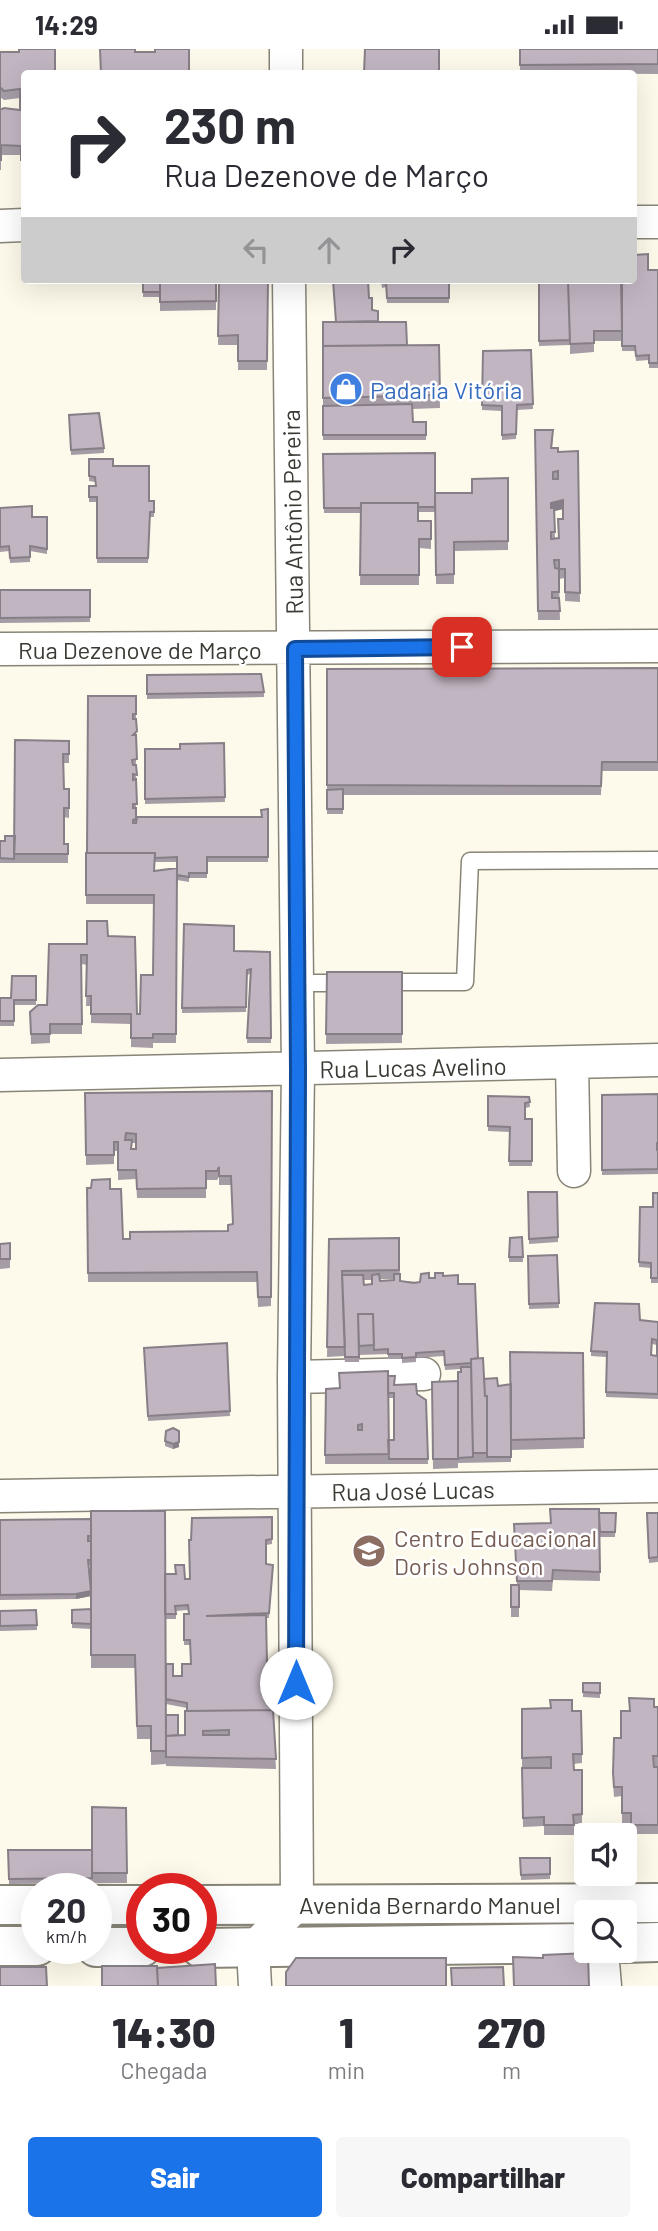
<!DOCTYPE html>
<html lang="pt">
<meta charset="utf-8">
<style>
:root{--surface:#fff;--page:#f7f7f7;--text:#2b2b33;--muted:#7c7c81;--accent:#1a73e8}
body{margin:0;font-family:Barlow,sans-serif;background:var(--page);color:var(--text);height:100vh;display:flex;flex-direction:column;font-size:26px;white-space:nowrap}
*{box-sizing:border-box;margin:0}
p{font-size:23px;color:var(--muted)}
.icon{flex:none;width:38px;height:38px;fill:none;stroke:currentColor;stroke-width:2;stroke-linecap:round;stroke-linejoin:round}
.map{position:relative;height:1937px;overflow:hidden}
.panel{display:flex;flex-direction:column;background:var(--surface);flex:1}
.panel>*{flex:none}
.hud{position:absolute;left:21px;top:21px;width:616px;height:214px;border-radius:7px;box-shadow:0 7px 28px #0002;background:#fff;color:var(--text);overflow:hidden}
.fabs{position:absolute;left:574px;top:1774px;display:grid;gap:14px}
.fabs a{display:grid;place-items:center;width:63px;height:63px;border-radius:7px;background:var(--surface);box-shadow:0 7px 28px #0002;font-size:35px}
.speed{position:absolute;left:21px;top:1824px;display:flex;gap:14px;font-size:35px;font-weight:700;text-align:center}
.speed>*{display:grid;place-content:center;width:91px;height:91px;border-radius:50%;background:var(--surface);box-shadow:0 7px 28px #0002;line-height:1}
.speed small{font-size:18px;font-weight:400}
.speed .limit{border:10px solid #d22;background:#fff;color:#111}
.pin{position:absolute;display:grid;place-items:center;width:60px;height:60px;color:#fff;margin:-30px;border-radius:14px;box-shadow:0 4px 10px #0006}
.me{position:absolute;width:77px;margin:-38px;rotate:0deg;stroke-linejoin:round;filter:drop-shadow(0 0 5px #0008)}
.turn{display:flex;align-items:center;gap:24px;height:147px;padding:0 28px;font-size:32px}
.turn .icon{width:91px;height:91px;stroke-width:2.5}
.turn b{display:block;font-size:49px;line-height:60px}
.lanes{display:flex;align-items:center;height:66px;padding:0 28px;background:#0003;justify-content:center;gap:35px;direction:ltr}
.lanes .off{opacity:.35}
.eta{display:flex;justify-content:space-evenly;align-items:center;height:119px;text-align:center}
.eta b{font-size:42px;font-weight:800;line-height:49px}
.button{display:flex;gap:14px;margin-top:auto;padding:14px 28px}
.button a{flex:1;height:80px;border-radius:7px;background:var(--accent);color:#fff;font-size:28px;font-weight:800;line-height:80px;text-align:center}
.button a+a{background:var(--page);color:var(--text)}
.status{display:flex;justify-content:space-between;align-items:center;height:49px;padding:0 35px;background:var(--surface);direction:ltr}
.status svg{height:19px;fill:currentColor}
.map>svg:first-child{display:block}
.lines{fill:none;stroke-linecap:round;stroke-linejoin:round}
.lane-casing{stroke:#888477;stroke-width:19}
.street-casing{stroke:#888477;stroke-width:35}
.secondary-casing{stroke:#888477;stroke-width:42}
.lane{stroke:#fff;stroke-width:16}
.street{stroke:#fff;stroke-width:32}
.secondary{stroke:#fff;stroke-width:38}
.wall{fill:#a69ca6;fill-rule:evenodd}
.shaded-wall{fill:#877f87}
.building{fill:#c1b5c1;stroke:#877f87;stroke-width:2;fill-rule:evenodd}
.route-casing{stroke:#114b97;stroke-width:18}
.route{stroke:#1a73e8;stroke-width:12}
.labels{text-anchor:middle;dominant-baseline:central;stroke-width:5;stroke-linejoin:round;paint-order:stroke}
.shop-label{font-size:24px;fill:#366cbe;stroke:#fff;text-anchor:start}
.street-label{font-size:24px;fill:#3a3933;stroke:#fff}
.education-label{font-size:24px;fill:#785e54;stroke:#fff;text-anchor:start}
</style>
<div class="status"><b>14:29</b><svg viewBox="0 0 49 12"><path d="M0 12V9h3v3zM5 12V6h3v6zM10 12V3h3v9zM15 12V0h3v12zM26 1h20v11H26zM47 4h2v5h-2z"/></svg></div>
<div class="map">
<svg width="658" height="1937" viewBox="0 0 658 1937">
<rect width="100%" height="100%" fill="#fefaeb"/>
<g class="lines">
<defs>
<path id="lane" d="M380 933H465L470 812 658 811
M297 934H347"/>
<path id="street" d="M286 0V24
M634 173H658
M0 177 24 176
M0 600 658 597
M572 1014 574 1122
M0 1026 658 1011
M294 1328 424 1325
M0 1447 658 1437
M602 1902 605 1937
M255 1937 253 1899 297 1856 294 1328 298 1021 289 231"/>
<path id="secondary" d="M0 1856H37
M96 1856H142
M201 1856 658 1854
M625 1894 658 1893
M0 1897H37
M96 1898H142
M201 1899 586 1894"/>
</defs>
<!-- lane casing -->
<use href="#lane" class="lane-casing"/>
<!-- street casing -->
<use href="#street" class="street-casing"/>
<!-- secondary casing -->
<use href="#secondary" class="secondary-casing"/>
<!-- lane -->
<use href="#lane" class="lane"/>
<!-- street -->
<use href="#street" class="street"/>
<!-- secondary -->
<use href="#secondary" class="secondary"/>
</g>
<!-- wall -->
<path class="wall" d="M520 0H658V25L520 24Z
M0 3 24 24V120H21V106H1V121H0ZM0 48 4 51 20 49V61H0Z
M648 221H658V319H649V311L636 312 635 302H622V231Z
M143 231H216V261L160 262V243V248H143Z
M219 231H268L267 321H238V296H218Z
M323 231H368L369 249 372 261 378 273 407 296H439L440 359 412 360 413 373H426V391H323V273H336L333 235H323Z
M381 231H449V254H387L386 238 382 239Z
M539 231H621L622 292H594V303L570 305V296L539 297Z
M531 301 533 360 517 361 516 390 502 391V362L482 361 483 302Z
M69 366 104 399V404L71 406Z
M535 381 553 390 552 399 558 403 578 402 580 553 565 552V529L559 530 560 571H538ZM563 460V470L559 489H555L554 462Z
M323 405 435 452 472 444 508 429V501L454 502V535H436L435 463H418V472H431V500L419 499V536H360L361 464H324Z
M89 410 113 417 149 452H154V468H150L148 514H97V453H89V437H95V433L89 432Z
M0 459 32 468H47V505L30 502V513L10 514 9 502 0 503Z
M0 541H90V573L0 574Z
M658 619V722H602L601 746H343V765H327V620Z
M147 626 264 643V648L147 650Z
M136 647V774L261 768 268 760V813H207V829H189V833L177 831V813H155V822L177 819 176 994H153V999L131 998V975L91 974V957H86L87 916 82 915V985H50V994L31 995 30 963 47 956 87 895 108 887 137 965H140L153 926 154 855H86V804H87Z
M69 692V714H63L64 740H69V769L64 768V795H68V814H0V792H5L15 787Z
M224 694 225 753 145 755V700H180Z
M184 875 234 902 270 903 271 994H247L250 925 247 926 246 963 182 964Z
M327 923H402V994L326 995Z
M36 927V956H14V977H0V949H11Z
M272 1042 271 1257 258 1258 257 1233H88L87 1139 110 1140 123 1190 228 1182 233 1175 231 1136H219V1128L217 1131H206V1149H137L136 1130 118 1131V1102H114V1115L86 1116 85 1044ZM132 1094H136V1100H132Z
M658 1045V1125L602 1126V1046Z
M488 1047 529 1048 530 1058 525 1059V1070H532V1117H509L510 1083 488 1082Z
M528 1143H557L558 1193 529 1195Z
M658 1144V1234H651V1219L639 1218 640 1158H653Z
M522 1188 523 1213H509V1208Z
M399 1189 400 1232 420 1233 429 1229H435L443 1227 458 1235 484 1333 498 1337 511 1335V1413L458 1414V1334V1419L433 1420 432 1333 458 1332 461 1323V1320L445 1321 444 1307 416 1309V1313L402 1314V1310H388V1305L359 1306V1313H345L344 1307 327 1308 329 1190ZM380 1230H394V1231L380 1232ZM363 1231H372V1235L364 1236Z
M10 1194V1219L0 1220V1195Z
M557 1206 559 1259 529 1260 528 1207Z
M640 1271 658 1273V1350L606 1348V1308L591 1307V1302ZM652 1295 657 1296V1307L651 1306Z
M227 1294 230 1367 148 1372 144 1299Z
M510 1303 583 1304 584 1399 511 1401Z
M388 1327 395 1336 417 1345 426 1351 428 1415H325L326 1340 340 1339ZM388 1349H394V1391L388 1401Z
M165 1392 179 1398 173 1400 165 1397Z
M599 1464H616L615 1488H600L599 1475 600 1532 553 1531 552 1542 519 1541V1568H511V1536H517L514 1475 550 1474Z
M647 1464H658V1513L649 1514Z
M272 1468V1495L266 1496V1515L273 1516 269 1569H266L267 1615H277V1635H273V1661L276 1720 166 1717V1699V1715L151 1716V1690H137L135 1619H91V1570V1580L72 1579V1561L91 1560 185 1530H190L191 1491ZM188 1561V1565H184V1596H190L191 1615 182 1627H173L166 1615V1655L187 1659 185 1686H178L166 1685 165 1570H176V1562Z
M91 1470V1516H89L91 1547 76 1550 0 1551V1471Z
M0 1562 37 1576V1581L0 1582Z
M583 1634H600V1649L583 1648Z
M654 1658H658V1717H654V1718H658V1785H631V1774H622V1747L614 1748 613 1734 614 1689H621L629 1662Z
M522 1660 572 1662 582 1705V1714L573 1715 574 1721 582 1765V1775H574V1786H544V1777L523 1778 522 1719H551V1718L522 1719Z
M126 1759 127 1834 9 1835 8 1801H92Z
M520 1809H550V1830L521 1831Z"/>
<!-- shaded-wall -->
<path class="shaded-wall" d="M563 451V460L551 463V454Z
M179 1393V1398L173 1400V1395Z
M91 1542V1547L76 1550V1545Z"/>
<!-- building -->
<path class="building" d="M19 0H55V24H24V111H21V97L1 96V111H0V3H19ZM0 38 4 42 20 40V61L4 59 0 61Z
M100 0H135V3H155V0H189V24H101Z
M365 0H439V24H364Z
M520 0H658V15L520 16Z
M648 205V221H658V314H649V306L636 307 635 297H622V231H634V206Z
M143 231H160V243H143Z
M160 231H216V252L160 253Z
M219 231H268L267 312H238V286L218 287Z
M333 231H368L369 249H372V261L378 262V272L336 273Z
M381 231H449V249H387L386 233 382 234Z
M539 231H568L570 291 539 292Z
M568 231H621L622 282H594V294L570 295Z
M323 273H406L407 296 323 297V301Z
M439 296 440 346 323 349V297Z
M531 301 533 355 517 356 516 385 502 386V357L482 356 483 302Z
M412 355 413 373H426V386H323V357Z
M99 364 104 399 71 401 69 366Z
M535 381H553L551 399H558V403L578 402 580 544 565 543V520H559V543H552V549H559L560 562H538ZM558 422V430H553V423ZM563 451V470H558L559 489 551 490V483H555L554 459H551V454ZM554 511H559V520L555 519Z
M435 404V458H418V454H361V459H324L323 405Z
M89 410H113V417H149V452H154V463H150L148 509H97V448H89V437H96L95 428 89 427Z
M508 429V492L454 493V525L436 526 435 444H472V430Z
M361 454H418V472H431V490H419V526H360Z
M32 457V468H47V500L30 497V508L10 509 9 497 0 498V459Z
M0 541H90V568L0 569Z
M658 619V713H602L601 737 327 736V620Z
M261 625 264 643 147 645V626Z
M88 647H136V665H133V670H136L137 682 133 686H136L137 710 132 711 133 716H136L137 726 133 725V731L136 730 137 755H133V759H136V770L133 771V774H136L137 768H262L261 761 268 760V808H207V824H189V828L177 826V808L155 809V804H87Z
M15 691 69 692V705H63L64 740H69V759H64V795H68V805H14Z
M224 694 225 748 145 750V700H180V695Z
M343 740V760H327V741Z
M5 787H15L14 810 0 809V792H5Z
M86 804H155L154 822 177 819 176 985H153V989H131V965H91V947H86L87 906H81L82 975H50V985H31L30 963 38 956H47L49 895H87V872H107L108 887 135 888 137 965H140L141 926H153L154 846H86Z
M184 875 234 877V902L270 903 271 989H247L251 920 247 921 246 958 182 959Z
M327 923H402V985H326Z
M12 927H36V951H14V972H0V949H11Z
M272 1042 271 1248H258L257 1223 88 1224 87 1139H91L92 1131 110 1130V1140H121L123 1190H130V1183L228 1182V1176L233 1175 231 1127H219V1118L217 1122H206V1139L137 1140 136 1121H118V1093H114V1106H86L85 1044ZM126 1084 136 1085V1100H131L132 1091H125Z
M658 1045V1094H657V1101H658V1120L602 1121V1046Z
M488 1047 529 1048 530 1053 525 1054V1070H532V1112H509L510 1078 488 1077Z
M528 1143H557L558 1188 529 1190Z
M653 1144H658V1229H651V1214L639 1213 640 1158H653Z
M522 1188 523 1208H509L510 1189Z
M399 1189V1221L342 1222 345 1298H327L329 1190Z
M10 1194V1210H0V1195Z
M557 1206 559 1254 529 1255 528 1207Z
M429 1224V1229H435V1224H443V1227L458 1226V1235H475L478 1309 471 1310V1314L445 1316 444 1302 416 1304V1308L402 1309V1305H388V1300L374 1301 373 1265H358L359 1308H345L342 1226H363L364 1236 372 1235V1226L379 1225 380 1232 394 1231V1225H400V1232L414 1234 420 1233 421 1225Z
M595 1254 639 1255 640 1271 658 1273V1345L606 1343 607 1303 591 1302ZM652 1290 657 1291V1307L651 1306Z
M358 1265H373L374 1296 359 1297Z
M227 1294 230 1362 148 1367 144 1299Z
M510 1303 583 1304 584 1389 511 1391Z
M483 1309 485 1347H487V1404H473L471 1310Z
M461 1318H471L473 1408 458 1409V1323H461Z
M388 1322 389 1405 325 1406 326 1340 340 1339 339 1324ZM362 1375V1381H358V1376Z
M388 1327H395L394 1336 416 1335 417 1345 426 1351 428 1410H389L388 1391H394V1344H388Z
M497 1329 498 1337 511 1335V1408H487V1347H485L484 1330Z
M458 1332V1410H433L432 1333Z
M173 1379 179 1382V1393L173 1395 165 1392 166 1382Z
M550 1460H599L600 1523 553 1521 552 1532H517L514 1475 551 1474Z
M91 1462H165L166 1702H151V1677H137L135 1606H91Z
M599 1464H616L615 1483H600Z
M647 1464H658V1508L649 1509Z
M272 1468V1490L266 1491V1515L273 1516 269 1564 206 1567 266 1566 267 1615H277V1630H273V1661L187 1662V1654L166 1650V1615H173V1627H182V1615H191L190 1591H184V1565H189L188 1556 175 1557 176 1565H165V1525H176L175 1516H184L185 1530H190L189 1491H191L192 1469Z
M91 1470V1487H88V1492H91V1511H88L91 1542 76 1545 0 1546V1471Z
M511 1536H519V1558H511Z
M91 1560V1575L72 1574V1561Z
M36 1561 37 1576 0 1577V1562Z
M583 1634H600V1644L583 1643Z
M629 1649 654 1650V1658H658V1707H653L654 1718H658V1776H631V1764H622V1738H614L613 1724 614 1689H621V1662H630Z
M550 1651H572V1662H581L582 1705H573L574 1721H582V1765L573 1766 574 1776H544V1768L523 1769 522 1719H551V1708L522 1709V1660L551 1659Z
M273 1661 276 1710 166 1708V1687L185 1686V1662ZM229 1681V1686H203V1682Z
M166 1666H178V1686L166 1687Z
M92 1758 126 1759 127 1824H92Z
M8 1801H92V1829L9 1830Z
M520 1809H550V1825L521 1826Z
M588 1904 589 1937H514L513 1908 543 1909V1906Z
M296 1909H446V1937H286V1923Z
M215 1915 216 1937H158L157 1919Z
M102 1917H157L158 1937H102Z
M0 1918H46L47 1937H0Z
M503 1918 504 1937H452L451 1919Z"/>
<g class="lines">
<defs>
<path id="route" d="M296 1634 298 1021 295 600 462 598"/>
</defs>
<!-- route casing -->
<use href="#route" class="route-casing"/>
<!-- route -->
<use href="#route" class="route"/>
</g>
<!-- icons -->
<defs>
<symbol id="shop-disc" viewBox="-11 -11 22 22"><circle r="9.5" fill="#3f7fe0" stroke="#fff"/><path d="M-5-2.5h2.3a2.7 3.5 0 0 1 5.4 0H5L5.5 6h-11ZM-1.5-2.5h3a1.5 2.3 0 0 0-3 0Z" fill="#fff"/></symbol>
<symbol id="school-disc" viewBox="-11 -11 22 22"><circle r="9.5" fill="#8d6e63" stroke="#fff"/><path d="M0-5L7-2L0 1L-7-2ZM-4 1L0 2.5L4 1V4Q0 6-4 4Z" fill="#fff"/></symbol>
</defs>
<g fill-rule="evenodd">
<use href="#shop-disc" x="327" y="321" width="38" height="38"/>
<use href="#school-disc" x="350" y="1483" width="38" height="38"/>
</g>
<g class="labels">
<!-- shop labels -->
<g class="shop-label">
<text x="370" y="340">Padaria Vitória</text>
</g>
<!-- street labels -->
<g class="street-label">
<text transform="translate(292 463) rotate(-91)">Rua Antônio Pereira</text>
<text x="140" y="600">Rua Dezenove de Março</text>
<text transform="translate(413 1018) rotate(-1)">Rua Lucas Avelino</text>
<text transform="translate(413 1441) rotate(-1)">Rua José Lucas</text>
<text x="430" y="1855">Avenida Bernardo Manuel</text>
</g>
<!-- education labels -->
<g class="education-label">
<text x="394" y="1488">Centro Educacional<tspan x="394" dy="28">Doris Johnson</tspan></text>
</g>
</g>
</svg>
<div class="fabs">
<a><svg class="icon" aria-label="sound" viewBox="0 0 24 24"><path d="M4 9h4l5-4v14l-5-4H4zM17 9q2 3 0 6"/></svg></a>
<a><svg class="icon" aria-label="search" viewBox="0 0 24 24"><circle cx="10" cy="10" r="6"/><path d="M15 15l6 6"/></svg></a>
</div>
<div class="speed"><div>20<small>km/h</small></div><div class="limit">30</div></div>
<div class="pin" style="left:462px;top:598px;background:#d93025"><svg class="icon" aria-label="arrive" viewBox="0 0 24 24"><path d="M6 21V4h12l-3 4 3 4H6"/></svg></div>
<svg class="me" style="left:296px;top:1634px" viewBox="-20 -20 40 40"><circle r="19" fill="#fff"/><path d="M0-13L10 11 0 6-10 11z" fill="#1a73e8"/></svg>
<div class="hud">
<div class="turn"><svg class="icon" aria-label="right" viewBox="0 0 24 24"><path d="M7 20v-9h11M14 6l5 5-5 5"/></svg><div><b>230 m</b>Rua Dezenove de Março</div></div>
<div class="lanes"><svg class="icon off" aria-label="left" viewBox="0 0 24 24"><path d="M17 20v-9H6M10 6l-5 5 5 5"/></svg><svg class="icon off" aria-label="ahead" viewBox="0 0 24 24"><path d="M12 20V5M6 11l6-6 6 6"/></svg><svg class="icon" aria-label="right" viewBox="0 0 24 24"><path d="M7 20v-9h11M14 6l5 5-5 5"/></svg></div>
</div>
</div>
<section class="panel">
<div class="eta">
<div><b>14:30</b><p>Chegada</p></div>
<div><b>1</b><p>min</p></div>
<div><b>270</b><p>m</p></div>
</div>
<div class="button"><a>Sair</a><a>Compartilhar</a></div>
</section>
